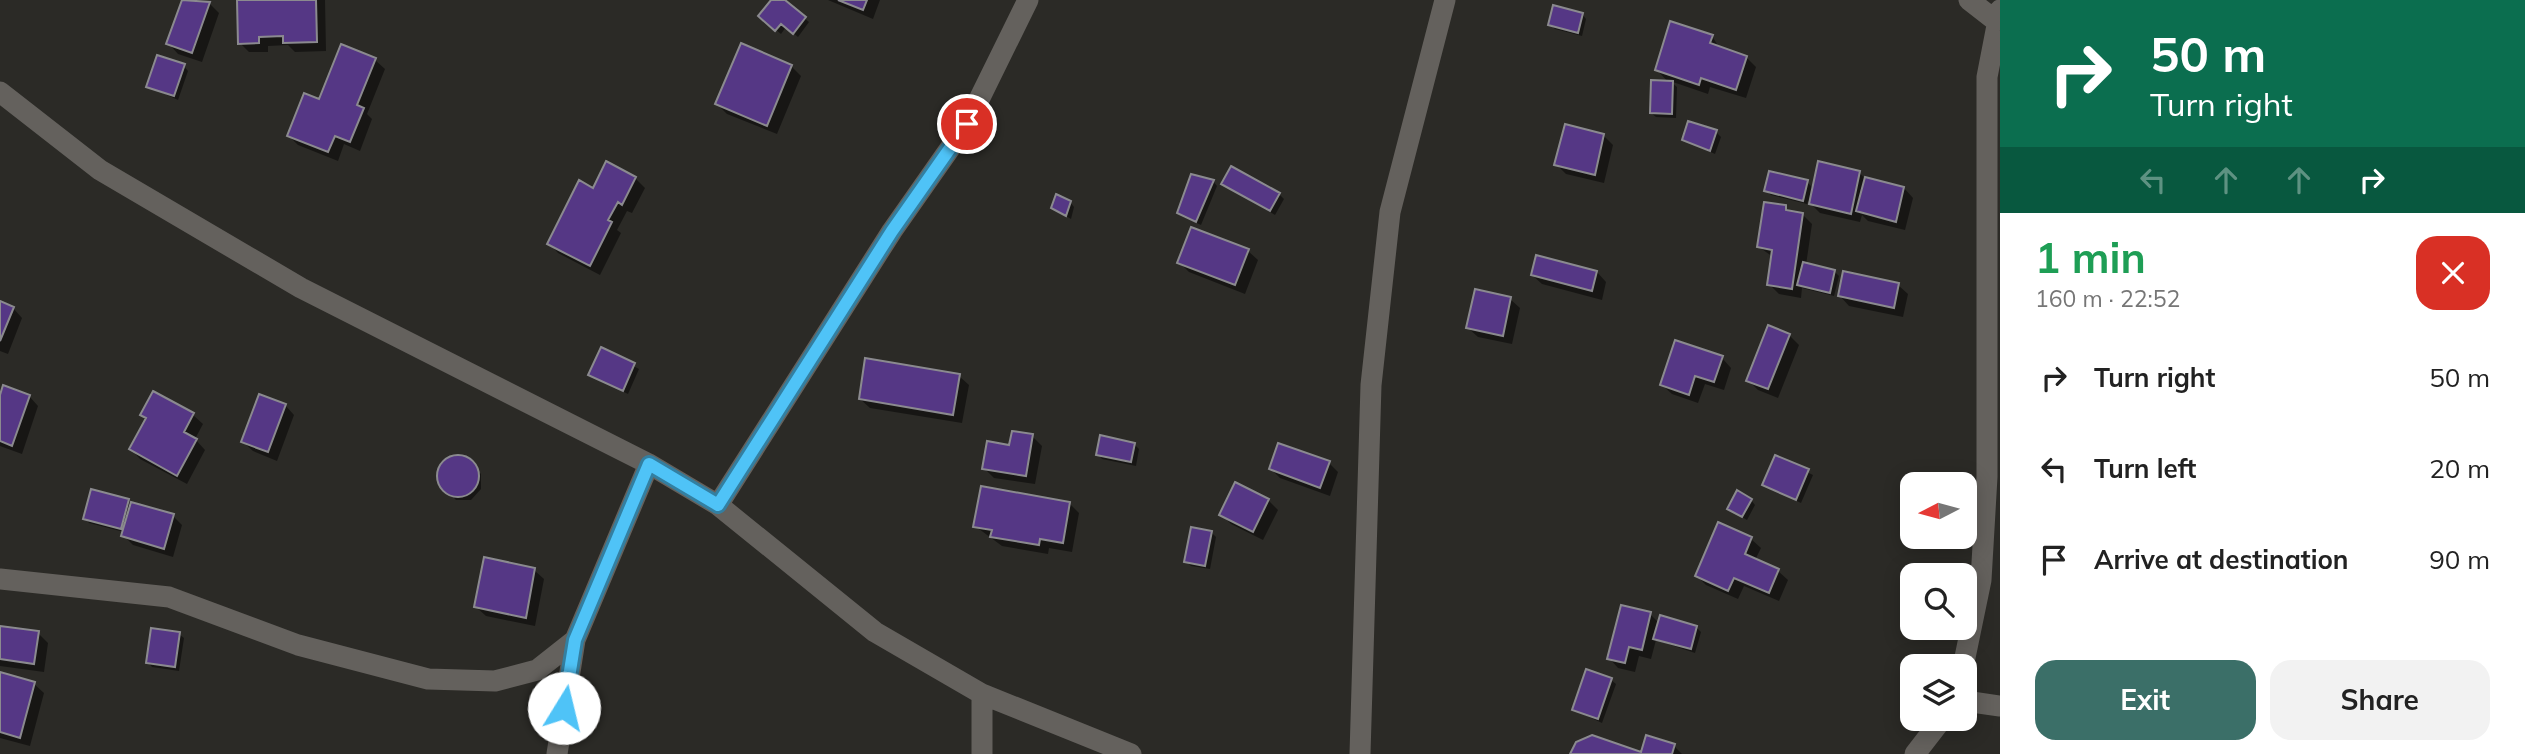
<!DOCTYPE html>
<meta charset="utf-8">
<style>
:root{--surface:#fff;--page:#f2f2f2;--text:#222;--muted:#767676;--accent:#3b6f68}
body{margin:0;font-family:Mulish,sans-serif;background:var(--page);color:var(--text);height:100vh;display:flex;flex-direction:column;font-size:26px;white-space:nowrap}
*{box-sizing:border-box;margin:0}
p{font-size:23px;color:var(--muted)}
.icon{flex:none;width:38px;height:38px;fill:none;stroke:currentColor;stroke-width:2;stroke-linecap:round;stroke-linejoin:round}
.map{position:relative;flex:1;overflow:hidden}
.panel{display:flex;flex-direction:column;background:var(--surface);width:525px}
.panel>*{flex:none}
.hud{background:#0b6e4f;color:#fff;overflow:hidden}
.needle{width:46px;rotate:264deg}
.tools{position:absolute;left:1900px;top:472px;display:grid;gap:14px}
.tools a{display:grid;place-items:center;width:77px;height:77px;border-radius:14px;background:var(--surface);box-shadow:0 4px 18px #0003;font-size:35px}
.pin{position:absolute;display:grid;place-items:center;width:60px;height:60px;color:#fff;margin:-30px;border:4px solid #fff;border-radius:50%;box-shadow:0 2px 7px #0007}
.me{position:absolute;width:77px;margin:-38px;rotate:9deg;stroke-linejoin:round;filter:drop-shadow(0 0 5px #0008)}
.turn{display:flex;align-items:center;gap:24px;height:147px;padding:0 35px;font-size:32px}
.turn .icon{width:91px;height:91px;stroke-width:2.5}
.turn b{display:block;font-size:49px;line-height:60px}
.lanes{display:flex;align-items:center;height:66px;padding:0 35px;background:#0003;justify-content:center;gap:35px;direction:ltr}
.lanes .off{opacity:.35}
.round{display:grid;place-items:center;flex:none;width:74px;height:74px;border-radius:21px;background:var(--page)}
.summary{display:flex;align-items:center;justify-content:space-between;height:119px;padding:0 35px}
h1{font-size:42px;font-weight:700;line-height:52px;color:#1e9e55}
.primary-button{display:flex;gap:14px;margin-top:auto;padding:14px 35px}
.primary-button a{flex:1;height:80px;border-radius:21px;background:var(--accent);color:#fff;font-size:28px;font-weight:700;line-height:80px;text-align:center}
.primary-button a+a{background:var(--page);color:var(--text)}
ul{padding:0;list-style:none}
li{display:flex;align-items:center;gap:21px;height:91px;padding:0 35px}
li div{flex:1}
li b{display:block;font-size:26px}
li em{font-style:normal}
main{display:flex;flex:1;min-height:0}
.map>svg:first-child{display:block}
.shadow{fill:#0007}
.building{fill:#553785;stroke:#8b8a8f;stroke-width:2}
.lines{fill:none;stroke-linecap:round;stroke-linejoin:round}
.street{stroke:#64615d;stroke-width:21}
.route-casing{stroke:#337fa1;stroke-width:18}
.route{stroke:#4fc3f7;stroke-width:12}
</style>
<main>
<div class="map">
<svg width="2000" height="754" viewBox="0 0 2000 754">
<rect width="100%" height="100%" fill="#2b2a26"/>
<!-- shadow -->
<path class="shadow" d="M184 0 209 3 219 13 202 62 178 54 169 44Z
M238 0H325L326 51 295 52 288 45 268 46V52H249L240 43Z
M773 0H782L809 22 798 37 786 27 781 34 764 20Z
M828 0H880L873 19Z
M1582 14 1586 19 1582 36 1555 29 1550 24Z
M1712 36 1720 49 1746 57 1756 67 1746 98 1710 87 1708 94 1670 81 1677 87 1676 118 1656 117 1651 113 1669 83 1657 70Z
M375 60 385 69 367 114 372 119 360 151 344 144 338 161 298 145 289 136 320 101Z
M184 66 188 71 178 100 148 86Z
M791 66 801 76 777 134 727 114 717 104Z
M1716 132 1721 137 1715 154 1684 140Z
M1604 136 1613 145 1604 183 1566 174 1556 164Z
M1859 172 1865 179 1904 188 1913 198 1905 230 1868 221 1862 215 1860 222 1820 213 1808 201 1807 204 1771 195 1766 191 1807 182 1814 189Z
M635 178 645 188 632 213 627 211 617 230 621 233 600 275 558 253 549 243 594 190Z
M1213 181 1217 186 1201 225 1184 217 1179 213Z
M1223 184 1279 194 1284 199 1275 215Z
M1070 202 1074 207 1071 219 1053 208Z
M1785 207 1791 213 1802 214 1812 224 1806 265 1834 271 1839 276 1834 296 1802 288 1801 298 1779 294 1769 284 1773 257 1759 247Z
M1248 251 1258 260 1245 294 1189 272 1179 262Z
M1597 272 1606 282 1602 300 1542 284 1532 275Z
M1898 285 1908 294 1903 317 1849 306 1840 296Z
M1510 299 1520 308 1512 344 1478 337 1468 328Z
M0 303 13 308 22 318 8 354 0 351Z
M1789 335 1799 345 1778 398 1758 390 1748 380Z
M602 349 639 369 628 394 590 375Z
M1722 358 1731 368 1724 390 1705 384 1698 403 1672 394 1662 385Z
M959 376 969 385 962 423 870 408 860 399Z
M29 396 38 406 22 454 0 446V400Z
M285 405 294 415 277 461 253 451 243 442Z
M142 414 193 415 203 424 195 439 205 450 187 484 140 459 131 449 147 419Z
M1032 436 1042 446 1035 484 994 478 984 468 1011 447Z
M1134 444 1139 449 1136 466 1102 459 1098 454Z
M1776 457 1813 475 1801 503 1764 485Z
M465 458 481 474V489L471 500H456L440 483V469L450 459Z
M1329 463 1338 472 1330 496 1280 478 1271 469Z
M1268 500 1278 510 1263 540 1231 524 1221 514Z
M1751 500 1755 505 1747 520 1729 509Z
M128 501 132 505 173 516 182 525 173 557 133 545 123 535 124 532 89 523 85 518Z
M1070 504 1079 513 1072 552 1049 548 1048 554 1002 546 975 526Z
M1211 532 1216 537 1210 569 1191 566 1186 561Z
M1751 539 1761 548 1755 560 1778 571 1788 580 1779 601 1744 586 1738 599 1706 585 1697 576Z
M534 570 544 579 535 626 486 616 476 607Z
M1650 614 1659 623 1696 627 1701 632 1695 653 1656 640 1651 659 1639 656 1635 672 1618 668 1609 658Z
M0 628 38 633 48 643 44 672 0 666Z
M179 634 184 638 179 671 152 667 148 662Z
M0 674 34 684 44 693 30 746 0 738Z
M1611 680 1616 684 1602 723 1574 710Z
M1647 737 1674 746 1682 754H1642Z"/>
<!-- building -->
<path class="building" d="M182 0 210 2 192 53 166 44Z
M237 0H316L317 42 283 43V36L259 37V43L238 44Z
M771 0H785L806 17 793 34 781 24 775 31 758 16Z
M838 0H867L863 10Z
M1553 5 1583 13 1578 33 1548 25Z
M1670 21 1713 35 1710 43 1747 56 1736 90 1701 78 1699 85 1655 70Z
M741 43 792 65 767 126 715 104Z
M341 44 376 58 357 105 364 108 350 142 335 136 328 152 287 136 304 93 319 99Z
M157 55 185 64 174 96 146 87Z
M1651 80 1673 81 1672 114 1650 113Z
M1688 121 1717 130 1710 151 1682 140Z
M1565 124 1604 134 1595 175 1554 165Z
M606 161 636 177 622 205 618 202 608 220 612 222 590 266 547 244 579 180 593 188Z
M1818 161 1860 171 1851 214 1809 204Z
M1231 166 1280 193 1270 211 1221 184Z
M1769 171 1808 180 1803 201 1764 191Z
M1191 174 1214 180 1196 222 1177 213Z
M1865 177 1904 187 1896 222 1856 211Z
M1056 194 1071 201 1066 216 1051 208Z
M1764 202 1786 205V210L1803 213 1792 289 1767 285 1772 250 1757 247Z
M1191 227 1249 249 1235 285 1177 263Z
M1536 255 1597 271 1592 291 1531 275Z
M1803 262 1835 270 1830 293 1797 285Z
M1843 271 1899 283 1894 308 1838 296Z
M1475 289 1511 297 1503 336 1466 328Z
M0 301 14 307 0 341Z
M1768 325 1790 334 1768 389 1746 381Z
M1675 340 1723 356 1714 382 1695 376 1689 395 1660 385Z
M601 347 635 363 623 391 588 375Z
M865 358 960 374 953 415 859 399Z
M3 385 30 395 12 446 0 441V395Z
M153 391 194 413 184 432 197 439 177 476 129 449 146 418 140 415Z
M259 394 286 404 268 452 241 442Z
M1012 431 1033 434 1026 476 982 469 987 441 1009 445Z
M1100 435 1135 443 1131 462 1096 455Z
M1278 443 1330 461 1320 488 1269 469Z
M1775 455 1809 469 1796 500 1762 485Z
M437 476a21 21 0 1 1 42 0a21 21 0 1 1-42 0Z
M1235 482 1269 499 1253 532 1219 515Z
M981 486 1070 502 1063 543 1040 539 1039 545 990 537 992 530 973 527Z
M91 489 129 499 121 529 83 519Z
M1737 490 1752 499 1742 517 1727 509Z
M131 502 174 514 164 549 121 536Z
M1718 522 1752 537 1745 554 1779 569 1769 593 1734 578 1728 591 1695 576Z
M1191 527 1212 531 1205 566 1184 562Z
M484 557 535 568 526 618 474 607Z
M1621 605 1651 612 1642 650 1629 647 1625 663 1607 659Z
M1660 615 1697 626 1691 649 1653 639Z
M0 626 39 631 34 664 0 659Z
M151 628 180 632 175 667 146 663Z
M1586 669 1612 678 1598 719 1572 710Z
M0 672 35 682 20 738 0 732Z
M1592 735 1641 752 1646 735 1675 744 1672 754H1570L1576 742Z"/>
<g class="lines">
<!-- street -->
<path class="street" d="M1969 0 1996 21
M0 92 100 170 301 288 649 464 718 505 875 632 982 694 1131 754
M718 505 892 231 967 124 1028 0
M0 579 169 597 298 645 428 679 495 681 537 670 575 640
M1963 667 1981 580 1987 477V77L2000 10
M982 694V754
M1965 701 2000 706
M557 754 575 640 649 464
M1360 754 1371 385 1390 212 1445 0
M1915 754 1942 719"/>
</g>
<g class="lines">
<defs>
<path id="route" d="M564 708 575 640 649 464 718 505 892 231 967 124"/>
</defs>
<!-- route casing -->
<use href="#route" class="route-casing"/>
<!-- route -->
<use href="#route" class="route"/>
</g>
</svg>
<div class="tools">
<a><svg class="needle" viewBox="-14 -14 28 28"><path d="M0-13l5 13h-10z" fill="#e53935"/><path d="M0 13l5-13h-10z" fill="#767676"/></svg></a>
<a><svg class="icon" aria-label="search" viewBox="0 0 24 24"><circle cx="10" cy="10" r="6"/><path d="M15 15l6 6"/></svg></a>
<a><svg class="icon" aria-label="layers" viewBox="0 0 24 24"><path d="M12 4l9 5-9 5-9-5zM3 14l9 5 9-5"/></svg></a>
</div>
<div class="pin" style="left:967px;top:124px;background:#d93025"><svg class="icon" aria-label="arrive" viewBox="0 0 24 24"><path d="M6 21V4h12l-3 4 3 4H6"/></svg></div>
<svg class="me" style="left:564px;top:708px" viewBox="-20 -20 40 40"><circle r="19" fill="#fff"/><path d="M0-13L10 11 0 6-10 11z" fill="#4fc3f7"/></svg>
</div>
<section class="panel">
<div class="hud">
<div class="turn"><svg class="icon" aria-label="right" viewBox="0 0 24 24"><path d="M7 20v-9h11M14 6l5 5-5 5"/></svg><div><b>50 m</b>Turn right</div></div>
<div class="lanes"><svg class="icon off" aria-label="left" viewBox="0 0 24 24"><path d="M17 20v-9H6M10 6l-5 5 5 5"/></svg><svg class="icon off" aria-label="ahead" viewBox="0 0 24 24"><path d="M12 20V5M6 11l6-6 6 6"/></svg><svg class="icon off" aria-label="ahead" viewBox="0 0 24 24"><path d="M12 20V5M6 11l6-6 6 6"/></svg><svg class="icon" aria-label="right" viewBox="0 0 24 24"><path d="M7 20v-9h11M14 6l5 5-5 5"/></svg></div>
</div>
<div class="summary"><div><h1>1 min</h1><p>160 m · 22:52</p></div><a class="round" style="background:#d93025;color:#fff"><svg class="icon" aria-label="close" viewBox="0 0 24 24"><path d="M6 6l12 12M18 6L6 18"/></svg></a></div>
<ul>
<li><svg class="icon" aria-label="right" viewBox="0 0 24 24"><path d="M7 20v-9h11M14 6l5 5-5 5"/></svg><div><b>Turn right</b></div><em>50 m</em></li>
<li><svg class="icon" aria-label="left" viewBox="0 0 24 24"><path d="M17 20v-9H6M10 6l-5 5 5 5"/></svg><div><b>Turn left</b></div><em>20 m</em></li>
<li><svg class="icon" aria-label="arrive" viewBox="0 0 24 24"><path d="M6 21V4h12l-3 4 3 4H6"/></svg><div><b>Arrive at destination</b></div><em>90 m</em></li>
</ul>
<div class="primary-button"><a>Exit</a><a>Share</a></div>
</section>
</main>
